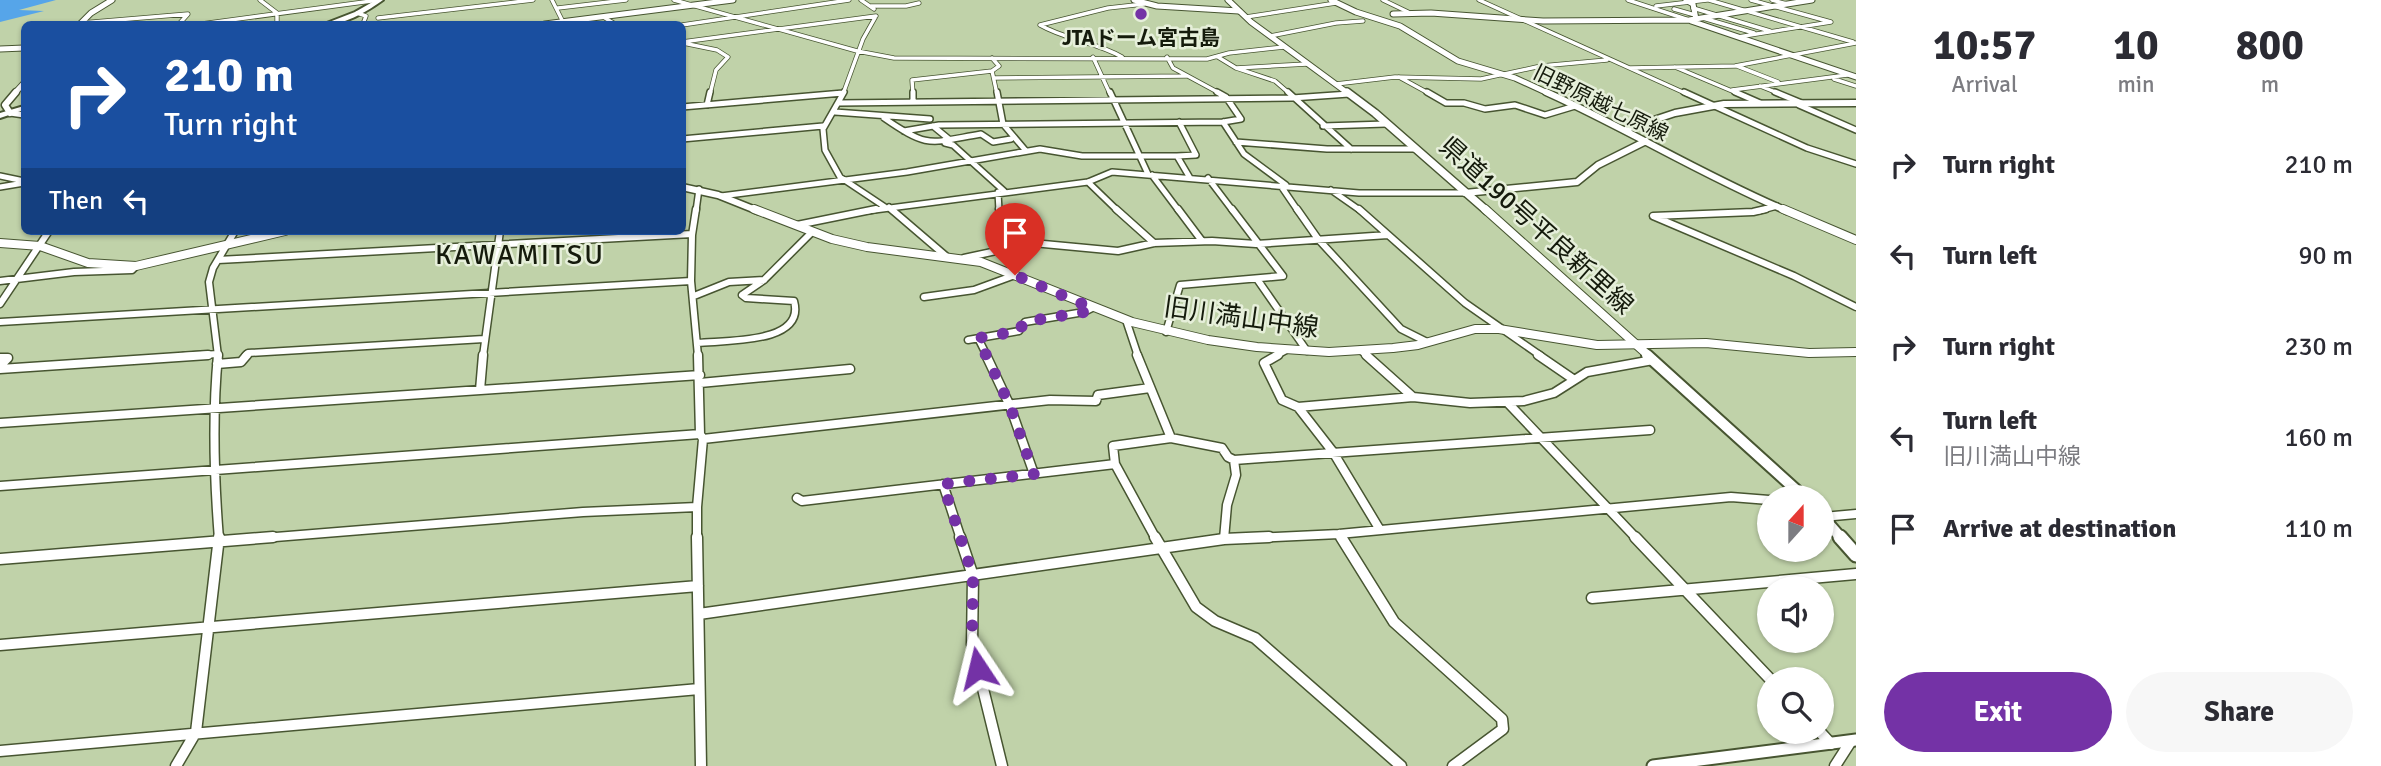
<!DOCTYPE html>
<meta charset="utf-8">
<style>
:root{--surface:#fff;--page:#f7f7f7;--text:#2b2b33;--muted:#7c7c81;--accent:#7432a6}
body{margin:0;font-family:Signika,"Noto Sans JP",sans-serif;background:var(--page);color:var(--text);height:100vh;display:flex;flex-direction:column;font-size:26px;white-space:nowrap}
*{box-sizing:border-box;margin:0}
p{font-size:23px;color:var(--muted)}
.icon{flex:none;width:38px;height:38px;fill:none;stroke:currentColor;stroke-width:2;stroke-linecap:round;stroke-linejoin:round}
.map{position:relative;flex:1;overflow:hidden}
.side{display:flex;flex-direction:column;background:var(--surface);width:525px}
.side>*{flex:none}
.top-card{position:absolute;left:21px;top:21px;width:665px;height:214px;border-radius:10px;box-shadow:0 2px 5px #0004;background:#1a4fa0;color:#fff;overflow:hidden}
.needle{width:46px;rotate:21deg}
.fabs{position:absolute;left:1757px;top:485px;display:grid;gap:14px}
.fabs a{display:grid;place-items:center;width:77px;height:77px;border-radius:50%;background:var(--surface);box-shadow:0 2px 5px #0004;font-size:35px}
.pin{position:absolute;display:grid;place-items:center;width:60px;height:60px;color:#fff;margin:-72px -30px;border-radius:50% 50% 50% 0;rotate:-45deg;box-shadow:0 0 7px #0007}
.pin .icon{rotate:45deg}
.me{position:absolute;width:77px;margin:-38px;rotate:350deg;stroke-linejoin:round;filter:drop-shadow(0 0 5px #0008)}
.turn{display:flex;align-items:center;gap:24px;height:147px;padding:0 28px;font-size:32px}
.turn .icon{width:91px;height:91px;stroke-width:2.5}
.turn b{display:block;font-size:49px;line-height:60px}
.then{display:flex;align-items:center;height:66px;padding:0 28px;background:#0003;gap:14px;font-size:26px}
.eta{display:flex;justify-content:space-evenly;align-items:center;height:119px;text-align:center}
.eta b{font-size:42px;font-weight:800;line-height:49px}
.action{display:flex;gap:14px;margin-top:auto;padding:14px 28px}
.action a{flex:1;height:80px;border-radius:42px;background:var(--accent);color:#fff;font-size:28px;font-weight:800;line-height:80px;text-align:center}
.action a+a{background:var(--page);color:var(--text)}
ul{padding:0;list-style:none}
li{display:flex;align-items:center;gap:21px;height:91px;padding:0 28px}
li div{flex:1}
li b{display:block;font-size:26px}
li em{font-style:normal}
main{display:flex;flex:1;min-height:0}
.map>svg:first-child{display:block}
.water{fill:#56a5e9}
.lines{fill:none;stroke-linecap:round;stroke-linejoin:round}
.minor-far4-casing{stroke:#475531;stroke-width:5}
.minor-far3-casing{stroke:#475531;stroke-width:8}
.minor-far2-casing{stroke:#475531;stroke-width:9}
.minor-far1-casing{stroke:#475531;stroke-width:11}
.minor-casing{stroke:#475531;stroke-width:13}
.tertiary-far3-casing{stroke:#475531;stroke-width:7}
.tertiary-far2-casing{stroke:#475531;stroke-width:9}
.tertiary-far1-casing{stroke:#475531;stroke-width:10}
.tertiary-casing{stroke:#475531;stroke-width:15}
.secondary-far4-casing{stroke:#475531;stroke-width:7}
.secondary-far3-casing{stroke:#475531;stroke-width:10}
.secondary-far2-casing{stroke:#475531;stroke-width:10}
.secondary-far1-casing{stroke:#475531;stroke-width:14}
.secondary-casing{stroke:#475531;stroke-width:17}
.trunk-casing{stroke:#475531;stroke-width:4}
.minor-far4{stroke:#fff;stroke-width:3.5}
.minor-far3{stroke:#fff;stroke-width:5}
.minor-far2{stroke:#fff;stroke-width:6}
.minor-far1{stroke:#fff;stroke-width:8}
.minor{stroke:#fff;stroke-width:10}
.tertiary-far3{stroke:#fff;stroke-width:5}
.tertiary-far2{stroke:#fff;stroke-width:6}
.tertiary-far1{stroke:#fff;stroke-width:8}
.tertiary{stroke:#fff;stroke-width:11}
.secondary-far4{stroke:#fff;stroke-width:5}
.secondary-far3{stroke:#fff;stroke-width:7}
.secondary-far2{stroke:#fff;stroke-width:8}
.secondary-far1{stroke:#fff;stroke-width:10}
.secondary{stroke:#fff;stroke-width:13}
.trunk{fill:#fff;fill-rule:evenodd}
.route{stroke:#7432a6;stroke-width:12;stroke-dasharray:0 21.6}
.poi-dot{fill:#7432a6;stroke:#e6efda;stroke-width:2.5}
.labels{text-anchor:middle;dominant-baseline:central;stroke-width:5;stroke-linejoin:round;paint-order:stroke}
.far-poi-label{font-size:21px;font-weight:bold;fill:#151b0c;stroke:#e6efda}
.far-street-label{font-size:21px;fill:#151b0c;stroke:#e6efda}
.street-label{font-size:26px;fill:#151b0c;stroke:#e6efda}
.neighbourhood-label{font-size:28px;letter-spacing:2px;fill:#151b0c;stroke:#e6efda}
</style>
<main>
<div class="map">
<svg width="1856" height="766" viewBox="0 0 1856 766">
<rect width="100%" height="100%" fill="#c0d2a9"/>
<!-- water -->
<path class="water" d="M0 0H56L19 10 44 11 0 22Z"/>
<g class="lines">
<defs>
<path id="minor-far4" d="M260 0 277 13
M552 0 564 24
M674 0 857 51 894 58 1207 59 1229 53 1284 47
M861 0 874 9
M1383 0 1408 12
M1479 0 1687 94
M1628 0 1689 20
M1709 0 1853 42
M1772 0 1787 4
M871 6H906L919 3
M1656 6 1707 0
M558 8 626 0
M1693 8 1770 31
M1674 9 1695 15
M357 13 366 16 363 24
M277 14V24
M1246 17 1336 3
M378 18 533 0
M605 18 615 24
M1703 18 1754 33
M81 23 188 14 179 24
M201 24 379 0
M682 25 849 0
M1040 25 1108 8 1144 4
M1040 25C1066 40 1096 42 1122 57
M1270 36 1336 23 1363 21
M1738 37 1831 22 1751 0
M682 42 876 16
M683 43 717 50 728 57 716 70 710 94
M1093 57 1110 94
M1167 57 1173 68 1221 94
M1218 57 1236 68 1307 64
M992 58 999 66 992 71 997 94
M1737 66 1778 82
M1675 67 1739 94
M1236 68 1275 81 1290 94
M1630 68 1735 66 1856 43
M1399 77 1430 94
M994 78 1186 76
M1834 79 1856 86
M1336 84 1395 77 1481 79 1541 66 1607 60
M1760 86 1780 94
M1732 90 1847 75
M831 94 843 93
M843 94 863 39 876 16
M913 94 912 80 992 71"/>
<path id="minor-far3" d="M844 92 823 129 825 150 840 177 885 207
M913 92V100
M997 92 1003 124 1026 151
M1110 92 1148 174
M1288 92 1351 149
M1427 92 1446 103H1464L1485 109 1515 105 1545 115 1575 106
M1684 92 1807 148 1856 164
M1735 92 1760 103
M1775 92 1804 104
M839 103 1292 98 1349 94
M707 105 710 92
M1799 105 1856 130
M682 107 843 93
M835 112 930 119
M10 113 24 115
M884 118C929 149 929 143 981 134L993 142 1011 139
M1223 122 1244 154 1286 185
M933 126 950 140
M1323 126 1386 124
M904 131 939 125 1223 122 1241 119 1226 97 1217 92
M682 139 823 126
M1236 142 1327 149H1415
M945 143 953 145 1004 191
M1177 156 1196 155 1179 122
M1152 175 1179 211
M0 176 24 181
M1208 178 1233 211
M1088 182 1118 211
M1281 186 1298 211
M0 187 24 183
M1331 190 1361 211
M998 192 999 211
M721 196 907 172 1040 149 1082 156H1177L1190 178
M889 207 893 211
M696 211 699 189
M867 211 1088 182 1112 172 1359 193H1465
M1759 211 1777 206"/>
<path id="minor-far2" d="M696 209 692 235 691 281 698 356
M891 209 947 257
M999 209 1015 245
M1116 209 1154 243
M1178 209 1202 241
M1297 209 1318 239 1401 329 1427 342
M1359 209 1465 303 1541 356
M1766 209 1753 212 1653 216 1794 276 1856 307
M797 225 876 209
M964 258 1033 243 1118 251 1154 243 1212 241 1256 244 1388 235
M218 260 692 234
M1257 279 1307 351
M0 281 74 272 132 270 136 266
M694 296 729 282 764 280
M924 297 974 290 1015 275
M0 304 49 231
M1126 320 1138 356
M0 322 691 281
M1166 332 1180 285 1283 276 1232 209
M978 338 987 356
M968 340 1019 331 1025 322 1084 312 1092 308
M698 343C726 340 806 344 794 301L746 298 742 295 764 280 811 233
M1360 350 1368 356
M183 356 218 354
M218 356 209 282 213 268 235 231
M245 356 248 353 484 339
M483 356 500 231
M1275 356 1286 350"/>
<path id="minor-far1" d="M218 355C212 417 214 477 219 539
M986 355 1010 406 1034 474
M1137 355 1171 438 1222 448 1228 457 1234 460 1236 475 1227 505 1224 539
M1278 355 1264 363 1282 400 1298 407
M1366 355 1413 397
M1538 355 1573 379
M0 358H8L0 366
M217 364 241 362 247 355
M0 369 208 355
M700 383 850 369
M480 390 483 355
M1507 402 1637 539
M0 423 700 375
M703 439 1050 400 1096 401 1098 395 1150 388
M1234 460 1650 430
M943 484 961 539
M0 486 700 434
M797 498 802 501 1115 464
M1823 517 1856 514
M1380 530 1333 452 1298 407 1413 397 1470 403 1524 401 1554 393 1587 372 1653 360
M1339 534 1342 539
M251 539 583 512 697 507
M697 539V507L703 439 700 434 698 355
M1156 539 1115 464 1113 446 1171 438
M1229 539 1339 534 1731 497 1769 500"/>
<path id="minor" d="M697 537 701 766
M960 537 973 576 972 644 1002 766
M1155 537 1196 607 1215 621 1255 638 1401 766
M1341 537 1394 622 1502 719 1503 729 1453 766
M1635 537 1770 679
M0 559 273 537
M1592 598 1856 574
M699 614 1224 539 1269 537
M0 645 698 586
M1820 732 1831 744
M0 751 699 689
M176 766 196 732 219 537
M1835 766 1851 741"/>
<path id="tertiary-far3" d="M1134 0 1157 6 1239 11
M1331 0 1356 12 1400 26 1458 61 1515 78 1550 94
M1686 0 1693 4 1696 19
M1393 14 1431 13 1543 21 1689 20 1812 0
M1691 21 1856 77
M80 24 91 13 112 0
M0 49 24 48
M14 94 24 83"/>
<path id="tertiary-far2" d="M1546 92C1628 129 1704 176 1787 211
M10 113 5 105 16 92
M1627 129 1675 113 1724 104 1856 103
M682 187 718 195 758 211
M1465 193 1577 182 1598 165 1646 141"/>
<path id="tertiary-far1" d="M754 209 832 239 867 247 981 262 1132 322 1208 340 1257 347 1329 352 1393 348 1418 345 1475 329H1499L1597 345 1706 343 1809 353 1856 352
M1783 209 1856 240
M0 243 40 246 88 263 136 266 285 231"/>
<path id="tertiary" d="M1653 766 1856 740"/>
<path id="secondary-far4" d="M1228 0 1251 22 1349 94
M545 24 733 0"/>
<path id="secondary-far3" d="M1347 92 1375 113 1487 211"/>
<path id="secondary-far2" d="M1485 209 1649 356"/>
<path id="secondary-far1" d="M1647 355 1804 497
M1822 516 1842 539"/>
<path id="secondary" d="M1840 537 1856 555"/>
<path id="trunk" d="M376 0H383C368 11 343 26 324 24L355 12Z
M24 106V110L0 118V113Z"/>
</defs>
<!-- minor-far4 casing -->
<use href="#minor-far4" class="minor-far4-casing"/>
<!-- minor-far3 casing -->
<use href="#minor-far3" class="minor-far3-casing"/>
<!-- minor-far2 casing -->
<use href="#minor-far2" class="minor-far2-casing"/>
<!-- minor-far1 casing -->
<use href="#minor-far1" class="minor-far1-casing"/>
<!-- minor casing -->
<use href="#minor" class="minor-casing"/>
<!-- tertiary-far3 casing -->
<use href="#tertiary-far3" class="tertiary-far3-casing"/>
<!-- tertiary-far2 casing -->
<use href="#tertiary-far2" class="tertiary-far2-casing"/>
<!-- tertiary-far1 casing -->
<use href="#tertiary-far1" class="tertiary-far1-casing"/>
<!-- tertiary casing -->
<use href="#tertiary" class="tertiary-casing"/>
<!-- secondary-far4 casing -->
<use href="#secondary-far4" class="secondary-far4-casing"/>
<!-- secondary-far3 casing -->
<use href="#secondary-far3" class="secondary-far3-casing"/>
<!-- secondary-far2 casing -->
<use href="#secondary-far2" class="secondary-far2-casing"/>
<!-- secondary-far1 casing -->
<use href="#secondary-far1" class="secondary-far1-casing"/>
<!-- secondary casing -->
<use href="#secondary" class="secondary-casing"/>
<!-- trunk casing -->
<use href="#trunk" class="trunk-casing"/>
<!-- minor-far4 -->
<use href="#minor-far4" class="minor-far4"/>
<!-- minor-far3 -->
<use href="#minor-far3" class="minor-far3"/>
<!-- minor-far2 -->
<use href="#minor-far2" class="minor-far2"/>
<!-- minor-far1 -->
<use href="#minor-far1" class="minor-far1"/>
<!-- minor -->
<use href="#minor" class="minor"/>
<!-- tertiary-far3 -->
<use href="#tertiary-far3" class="tertiary-far3"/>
<!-- tertiary-far2 -->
<use href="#tertiary-far2" class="tertiary-far2"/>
<!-- tertiary-far1 -->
<use href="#tertiary-far1" class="tertiary-far1"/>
<!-- tertiary -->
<use href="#tertiary" class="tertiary"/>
<!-- secondary-far4 -->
<use href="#secondary-far4" class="secondary-far4"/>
<!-- secondary-far3 -->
<use href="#secondary-far3" class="secondary-far3"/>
<!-- secondary-far2 -->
<use href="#secondary-far2" class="secondary-far2"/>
<!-- secondary-far1 -->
<use href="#secondary-far1" class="secondary-far1"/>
<!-- secondary -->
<use href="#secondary" class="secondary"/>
<!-- trunk -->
<use href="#trunk" class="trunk"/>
</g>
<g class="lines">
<!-- route -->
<path class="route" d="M978 668 972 644 973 576 943 484 1034 474 1010 406 978 338 1019 331 1024 322 1084 312 1092 308 1015 275"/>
</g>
<!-- markers -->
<circle class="poi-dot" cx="1141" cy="14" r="7"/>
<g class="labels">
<!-- far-poi labels -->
<g class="far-poi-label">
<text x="1141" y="38">JTAドーム宮古島</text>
</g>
<!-- far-street labels -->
<g class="far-street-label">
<text transform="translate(1601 103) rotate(26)">旧野原越七原線</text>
</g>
<!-- street labels -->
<g class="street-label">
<text transform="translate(1536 226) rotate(42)">県道190号平良新里線</text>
<text transform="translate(1241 318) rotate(8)">旧川満山中線</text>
</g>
<!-- neighbourhood labels -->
<g class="neighbourhood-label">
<text x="520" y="255">KAWAMITSU</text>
</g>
</g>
</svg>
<div class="fabs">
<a><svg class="needle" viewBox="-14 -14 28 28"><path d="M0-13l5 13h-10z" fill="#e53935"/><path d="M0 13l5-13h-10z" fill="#7c7c81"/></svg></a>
<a><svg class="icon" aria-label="sound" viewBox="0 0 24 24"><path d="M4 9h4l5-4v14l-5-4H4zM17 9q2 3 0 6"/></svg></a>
<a><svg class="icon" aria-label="search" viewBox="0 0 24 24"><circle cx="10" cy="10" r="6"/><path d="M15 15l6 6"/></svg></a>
</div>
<div class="pin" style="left:1015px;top:275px;background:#d93025"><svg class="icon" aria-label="arrive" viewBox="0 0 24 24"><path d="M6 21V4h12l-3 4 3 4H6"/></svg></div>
<svg class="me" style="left:978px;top:668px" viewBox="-20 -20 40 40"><path d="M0-17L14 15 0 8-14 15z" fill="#7432a6" stroke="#fff" stroke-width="4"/></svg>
<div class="top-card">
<div class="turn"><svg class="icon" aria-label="right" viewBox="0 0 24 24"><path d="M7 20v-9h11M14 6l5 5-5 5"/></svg><div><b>210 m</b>Turn right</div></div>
<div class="then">Then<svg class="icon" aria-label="left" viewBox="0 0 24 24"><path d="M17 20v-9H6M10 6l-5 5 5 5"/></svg></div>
</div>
</div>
<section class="side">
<div class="eta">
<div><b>10:57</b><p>Arrival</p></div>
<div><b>10</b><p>min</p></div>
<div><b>800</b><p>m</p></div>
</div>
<ul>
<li><svg class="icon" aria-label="right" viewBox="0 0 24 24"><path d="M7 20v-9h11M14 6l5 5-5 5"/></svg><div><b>Turn right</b></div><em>210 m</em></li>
<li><svg class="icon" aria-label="left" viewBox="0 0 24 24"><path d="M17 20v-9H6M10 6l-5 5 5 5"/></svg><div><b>Turn left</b></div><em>90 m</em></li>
<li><svg class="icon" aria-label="right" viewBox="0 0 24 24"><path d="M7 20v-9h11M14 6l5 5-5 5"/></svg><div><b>Turn right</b></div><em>230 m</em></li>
<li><svg class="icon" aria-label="left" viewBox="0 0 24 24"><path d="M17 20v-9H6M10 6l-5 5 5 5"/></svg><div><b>Turn left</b><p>旧川満山中線</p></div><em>160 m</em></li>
<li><svg class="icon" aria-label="arrive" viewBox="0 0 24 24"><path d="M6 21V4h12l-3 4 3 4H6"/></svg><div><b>Arrive at destination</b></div><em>110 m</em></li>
</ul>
<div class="action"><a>Exit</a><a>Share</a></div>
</section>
</main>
